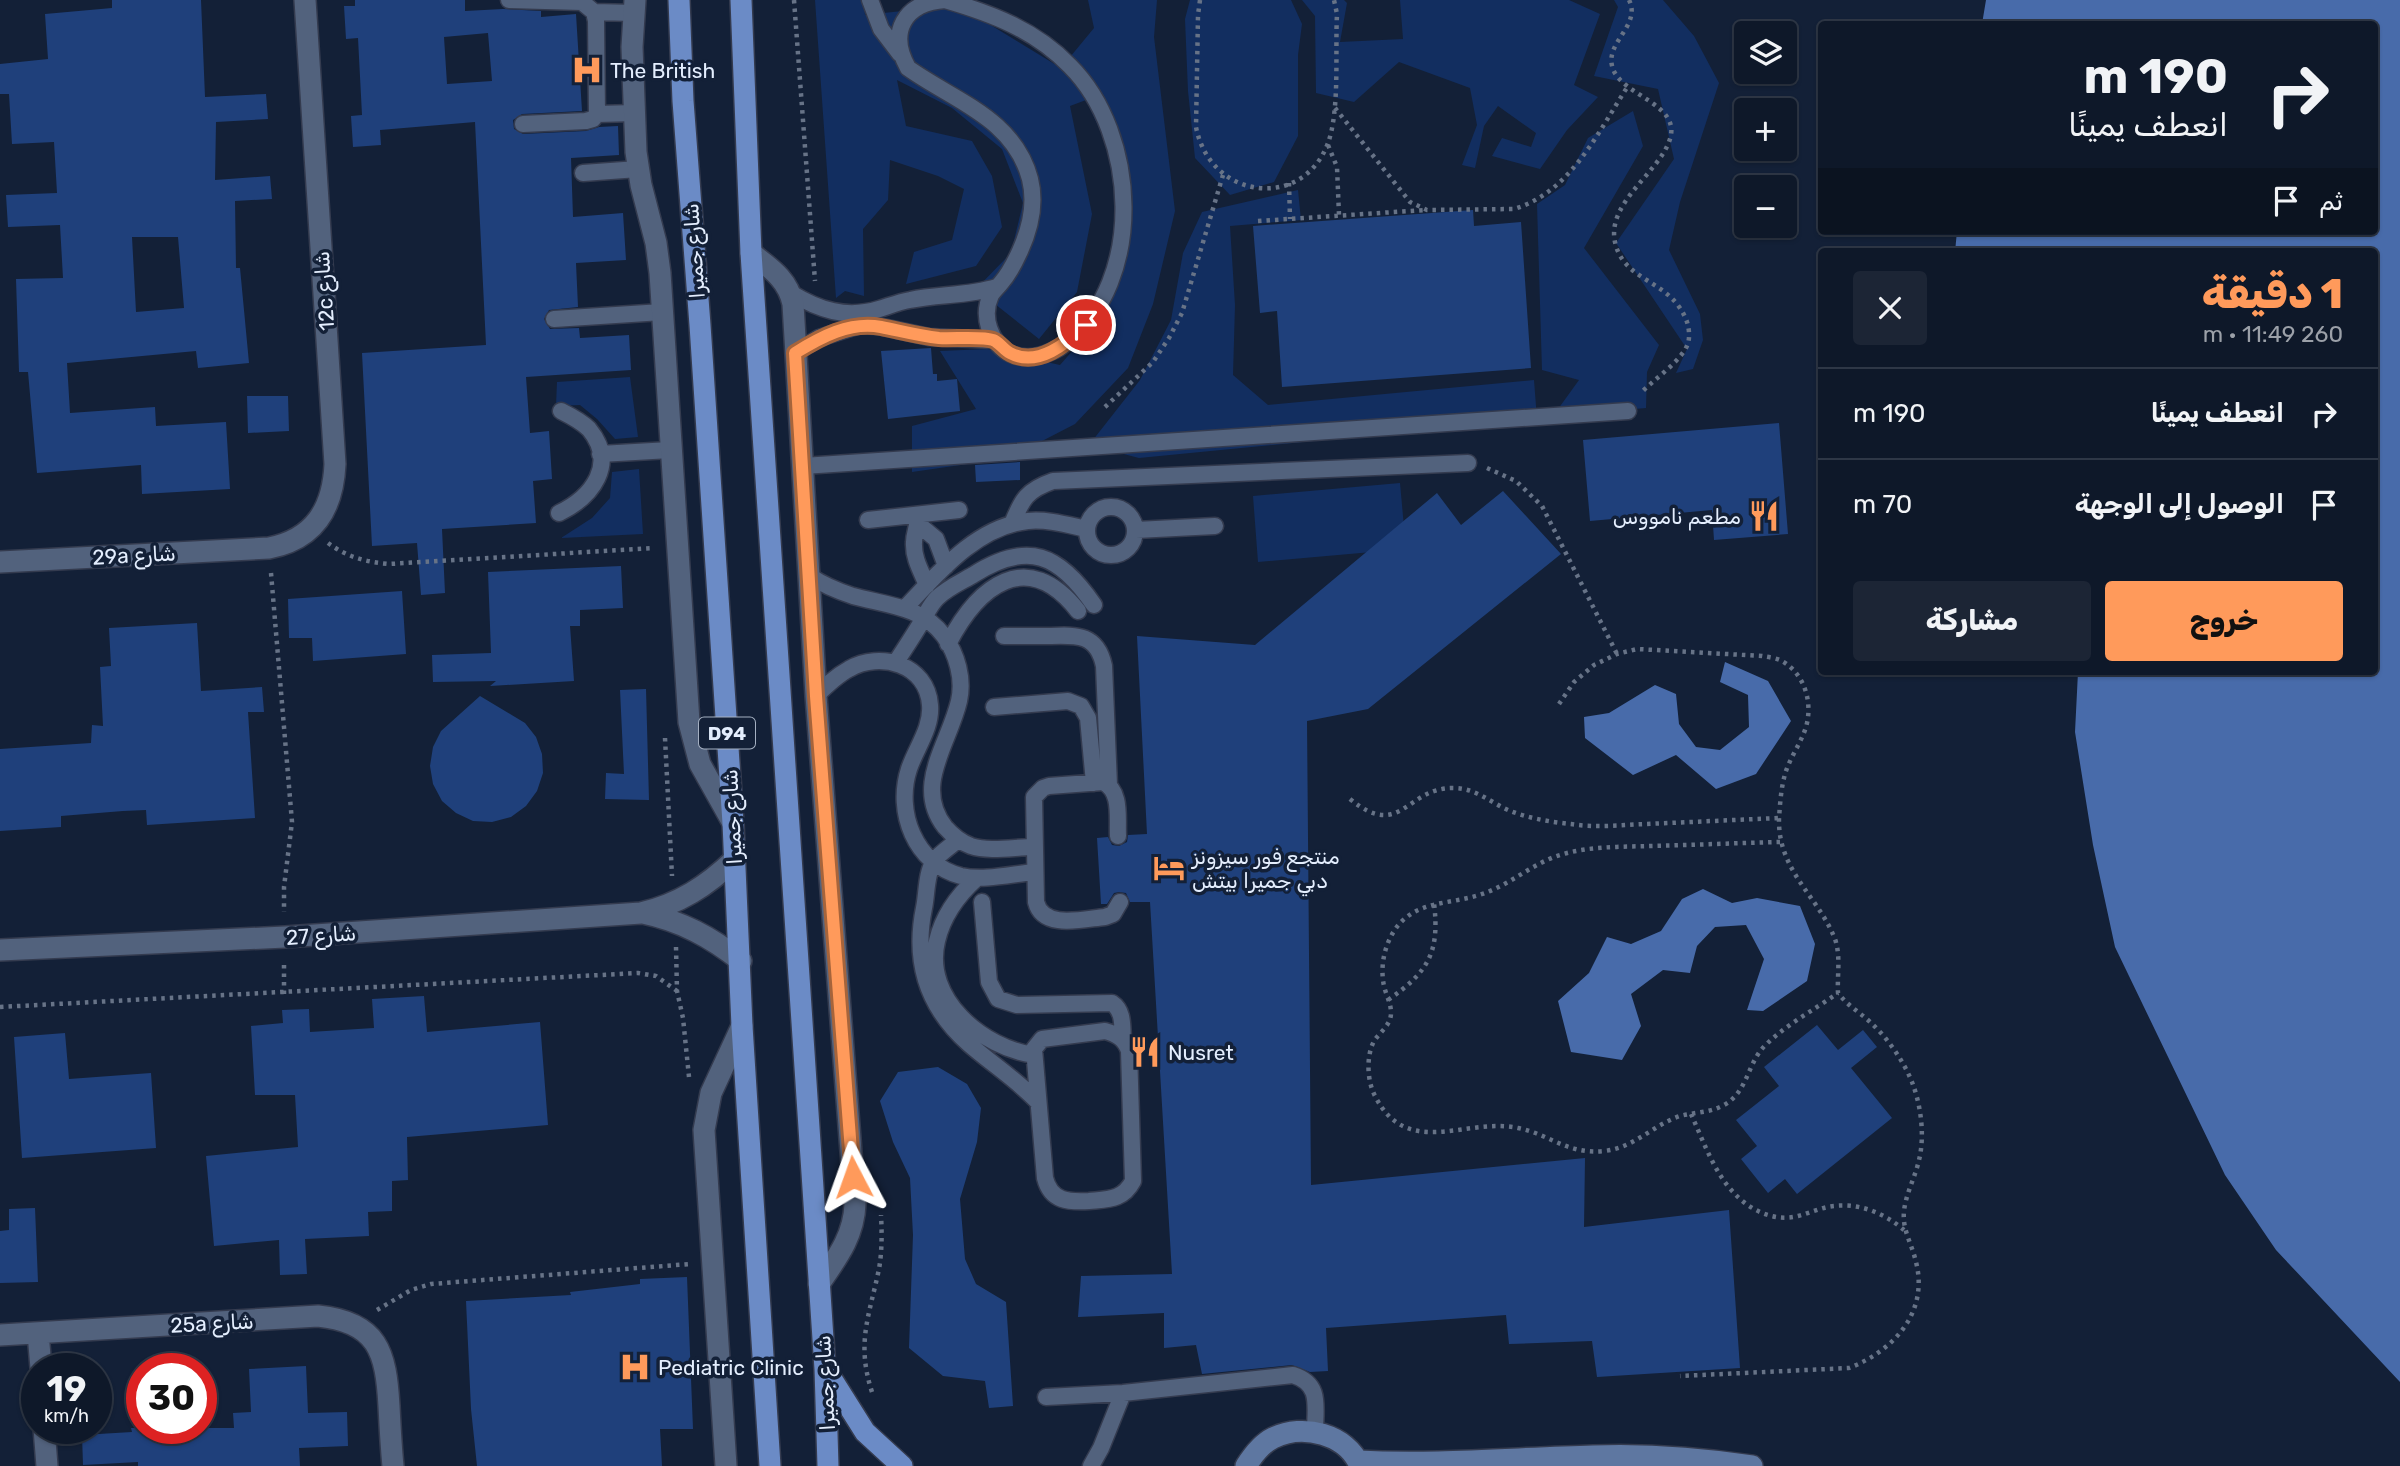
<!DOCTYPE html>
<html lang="ar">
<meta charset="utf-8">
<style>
:root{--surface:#0e1829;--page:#1c2535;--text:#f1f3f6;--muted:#9ba0a8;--line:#2e3746;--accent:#ff9a5b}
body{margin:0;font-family:Rubik,"Noto Sans Arabic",sans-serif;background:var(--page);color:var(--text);direction:rtl;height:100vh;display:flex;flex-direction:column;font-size:26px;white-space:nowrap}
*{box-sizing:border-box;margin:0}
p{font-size:23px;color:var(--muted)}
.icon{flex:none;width:38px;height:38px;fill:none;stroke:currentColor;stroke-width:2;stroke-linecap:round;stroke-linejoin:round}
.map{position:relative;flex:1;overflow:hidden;direction:ltr}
.drawer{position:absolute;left:1818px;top:248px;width:560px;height:427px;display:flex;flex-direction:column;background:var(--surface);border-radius:7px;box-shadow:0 2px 5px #0004,0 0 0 2px var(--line);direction:rtl}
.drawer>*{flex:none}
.top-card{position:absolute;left:1818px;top:21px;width:560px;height:214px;border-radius:7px;box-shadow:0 2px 5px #0004,0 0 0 2px var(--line);direction:rtl;background:#0e1829;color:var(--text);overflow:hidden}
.fabs{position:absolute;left:1734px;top:21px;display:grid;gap:14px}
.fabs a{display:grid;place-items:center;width:63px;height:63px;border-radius:7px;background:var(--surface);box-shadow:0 2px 5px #0004,0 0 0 2px var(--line);font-size:35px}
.speed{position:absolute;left:21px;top:1353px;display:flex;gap:14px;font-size:35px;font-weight:700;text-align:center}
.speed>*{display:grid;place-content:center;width:91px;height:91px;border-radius:50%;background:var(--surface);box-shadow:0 2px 5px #0004,0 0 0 2px var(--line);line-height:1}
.speed small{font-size:18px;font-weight:400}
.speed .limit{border:10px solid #d22;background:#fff;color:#111}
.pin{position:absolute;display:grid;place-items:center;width:60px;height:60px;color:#fff;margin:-30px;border:4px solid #fff;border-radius:50%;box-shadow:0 2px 7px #0007}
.me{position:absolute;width:77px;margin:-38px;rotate:356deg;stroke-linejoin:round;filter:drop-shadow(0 0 5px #0008)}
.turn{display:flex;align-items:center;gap:24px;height:147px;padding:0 35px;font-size:32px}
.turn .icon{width:91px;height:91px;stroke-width:2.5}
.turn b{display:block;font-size:49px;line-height:60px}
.then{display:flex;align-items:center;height:66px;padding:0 35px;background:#0003;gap:14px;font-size:26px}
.round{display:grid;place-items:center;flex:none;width:74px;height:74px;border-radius:7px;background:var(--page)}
.summary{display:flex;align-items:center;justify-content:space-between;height:119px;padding:0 35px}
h1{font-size:42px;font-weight:800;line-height:52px;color:var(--accent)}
.action{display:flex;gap:14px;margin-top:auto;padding:14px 35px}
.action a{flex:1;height:80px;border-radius:7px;background:var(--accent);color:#111;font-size:28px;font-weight:800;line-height:80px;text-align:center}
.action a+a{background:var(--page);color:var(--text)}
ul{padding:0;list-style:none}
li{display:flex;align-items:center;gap:21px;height:91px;padding:0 35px;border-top:2px solid var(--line)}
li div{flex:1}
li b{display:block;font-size:26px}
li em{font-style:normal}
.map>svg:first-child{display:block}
.green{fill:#122e60}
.water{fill:#486baa}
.building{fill:#1f407b;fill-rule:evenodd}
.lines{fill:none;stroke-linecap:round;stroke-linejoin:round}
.lane-casing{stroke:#343b4f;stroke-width:19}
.street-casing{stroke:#343b4f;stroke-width:24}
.secondary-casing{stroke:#343b4f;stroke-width:24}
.primary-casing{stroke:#343b4f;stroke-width:24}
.path{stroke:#677387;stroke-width:4.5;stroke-dasharray:3.5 5;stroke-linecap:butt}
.lane{stroke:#52627d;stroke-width:16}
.street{stroke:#52627d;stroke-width:21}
.secondary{stroke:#5e77a1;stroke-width:21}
.primary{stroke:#6b8bc6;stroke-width:21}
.route-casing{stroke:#a6643b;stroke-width:18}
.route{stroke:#ff9a5b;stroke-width:12}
.labels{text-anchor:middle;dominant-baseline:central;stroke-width:7;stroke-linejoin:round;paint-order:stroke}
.shield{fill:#132037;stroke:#a5b0c2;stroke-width:2}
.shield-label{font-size:19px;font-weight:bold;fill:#e4eefe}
.poi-label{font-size:21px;fill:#e4eefe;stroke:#132037;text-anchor:start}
.street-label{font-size:21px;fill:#e4eefe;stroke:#132037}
</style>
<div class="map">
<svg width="2400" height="1466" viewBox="0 0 2400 1466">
<rect width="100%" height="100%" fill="#132037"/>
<!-- green -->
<path class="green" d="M815 0H864L865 15 958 5 1061 68 1094 28 1088 0H1157L1154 37 1175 211 1153 304 1128 368 1075 424 1009 458 912 472V426L976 409 940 351 987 349 1060 365 1102 317 1121 236 1107 145 1086 100 1070 106 1092 214 1077 292 1039 339 976 289 1011 253 1023 203 1002 149 952 108 897 80 906 126 972 141 992 176 1002 227 976 266 906 284 914 252 952 240 964 189 938 176 890 160 888 200 863 229 864 296 845 291 836 298Z
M1190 0H1291L1302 24 1298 55V136L1274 182 1230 195 1195 158 1188 91 1185 19Z
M1302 0H1344L1347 3 1340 42 1403 39 1400 0H1569L1600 14 1574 85 1598 97 1567 130 1540 169 1492 156 1502 138 1531 147 1536 133 1498 106 1484 126 1475 168 1462 165 1477 125 1470 88 1399 62 1354 102 1316 93 1315 16Z
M1614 0H1663L1694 36 1719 83 1680 202 1669 250 1700 314 1703 340 1693 369 1676 373 1687 349 1616 243 1674 159 1658 89 1594 76 1618 7Z
M1633 111 1643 146 1584 248 1659 345 1647 372 1646 408 1553 416 1579 380 1542 370 1537 204 1565 185 1588 138Z
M1298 190 1301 220 1230 226 1235 305 1233 375 1268 405 1534 380 1537 419 1139 458 1089 445 1140 380 1171 320 1183 253 1202 212Z
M630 377 638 437 615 439 597 419 580 405 556 406 557 382Z
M639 469 643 534 561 538 592 518 610 498 612 472Z
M1400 483 1406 549 1258 562 1253 496Z"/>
<!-- water -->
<path class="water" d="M1986 0H2400V1382L2276 1250 2225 1175 2115 947 2093 845 2075 732 2078 672H2375V252H1955L1957 231H2375V24H1982Z
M1725 662 1768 681 1791 721 1756 774 1716 789 1676 755 1633 775 1585 738 1584 717 1609 713 1655 685 1676 694 1679 724 1696 747 1720 750 1749 727 1748 695 1720 682Z
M1703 889 1732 903 1757 898 1800 906 1815 944 1807 981 1763 1011 1747 1010 1764 959 1746 925 1715 927 1697 946 1690 973 1663 970 1631 994 1641 1026 1622 1060 1571 1052 1558 1001 1589 973 1607 937 1631 944 1661 931 1682 899Z"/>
<!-- building -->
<path class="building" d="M112 0H201L205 97 266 94 268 119 216 122 215 180 270 176 272 199 235 201 236 268H240L249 363 198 368 196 351 67 363 70 413 155 407 156 426 226 422 230 489 142 494 141 465 37 473 28 372H19L16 279 63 278 60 225 8 227 6 195 57 193 54 142 12 144 9 94H0V64L48 59 45 14 112 8ZM132 237H178L184 308 136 312Z
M355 0H465V11L503 9 541 11V17L576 14 582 111 522 114 513 120 514 129 523 134 586 131 599 127 618 126 619 155 571 158 573 217 623 213 626 260 576 263 578 307 549 310 544 319 550 329 579 328 580 338 629 335 631 370 526 377 530 433 549 431 552 479 533 481 536 523 442 529 445 593 421 595 417 543 372 546 362 353 486 345 475 122 380 130 381 145 353 147 351 116 362 115 358 38 346 39 344 6H355ZM488 33 492 81 447 84 444 37Z
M1473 210 1474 226 1521 222 1531 368 1282 387 1277 311 1260 313 1253 226Z
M931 348 933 374H937V381L957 379 960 411 888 419 881 351Z
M247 396H288L289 431 248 433Z
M1779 423 1788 534 1714 540 1712 510 1590 521 1583 440Z
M1020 462V480L976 482 975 465Z
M1503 491 1561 554 1368 709 1307 721 1311 1185 1585 1158 1584 1227 1729 1210 1740 1368 1597 1377 1592 1341 1509 1344 1506 1315 1326 1328 1328 1371 1310 1372 1292 1365 1202 1374 1196 1345 1164 1348V1313L1078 1317 1081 1276 1172 1274 1150 902H1130L1126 893 1119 892 1114 893 1107 904H1101L1097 838 1108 837 1112 845 1119 846 1127 842 1128 835 1147 834 1137 636 1255 645 1437 493 1461 525Z
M621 566 623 608 580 610V626H570L574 681 490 686 496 681 433 682 432 655 491 653 488 572Z
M402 591 406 654 313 661 312 638H289L288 599Z
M197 623 201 691 262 687 264 712H248L255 818 147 825 146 810 123 811 61 816V827L0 831V749L91 743 92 725 103 726 100 667 111 666 109 628Z
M646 689 649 800 605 799 606 773 624 774 620 690Z
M480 696 525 723 536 737 542 754 543 773 537 791 526 806 511 817 492 822 473 821 456 813 442 801 433 784 430 766 433 747 441 731Z
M424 996 427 1032 540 1022 548 1125 407 1137 408 1180 392 1181V1211L368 1212 369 1236 305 1239 307 1274 280 1275 279 1240 214 1246 206 1156 298 1147 295 1095H255L251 1026 283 1023 282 1010 309 1009 310 1032 374 1028 372 999Z
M1817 1025 1838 1050 1863 1030 1877 1047 1851 1068 1892 1118 1797 1194 1785 1179 1768 1193 1741 1159 1757 1146 1736 1120 1779 1086 1764 1067Z
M65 1033 69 1079 151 1073 156 1148 22 1158 14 1037Z
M938 1067 967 1084 981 1108 977 1142 960 1199 965 1259 976 1284 1006 1302 1013 1406 989 1408 985 1381 943 1376 909 1348 913 1235 910 1178 893 1142 880 1101 898 1072Z
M35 1208 38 1282 0 1283V1231L9 1230V1209Z
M687 1277 693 1429H660L662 1466H477L471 1409 466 1301 571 1295 570 1292 640 1284V1279Z
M306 1366 308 1413 347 1412 348 1446 299 1448 300 1466H138V1462L83 1465 82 1435 132 1432 131 1428H234L233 1413 251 1412 249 1369Z"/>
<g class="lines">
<defs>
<path id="lane" d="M509 0 582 2 594 12 596 21 597 114 593 119 586 121 523 124
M870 0 881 29 900 54
M945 0C993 14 1035 30 1070 66 1138 134 1146 280 1066 343 1051 354 1029 362 1011 354 990 344 981 316 991 295 994 290 998 287 1001 283 1009 274 1015 262 1020 251 1030 229 1036 203 1030 179 1014 118 954 101 908 68 888 32 904 3 945 0Z
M594 12 634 13
M597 114 635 113
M583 173 638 169
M791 293C819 310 846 319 879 309 889 306 899 302 910 300 939 294 968 296 997 287
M554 319 662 312
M795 353 819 338 860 325 878 326 929 337 995 340
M600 454 670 450
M803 466 1628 411
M1087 531a24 24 0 1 1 48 0a24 24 0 1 1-48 0Z
M559 513C592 497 618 464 589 429 581 421 571 416 561 411
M917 515C919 526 914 532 914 542 913 558 921 571 927 585
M868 520 959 510
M918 524 936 539 946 566
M1012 524C1022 499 1027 490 1053 481L1468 463
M1136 530 1215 526
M810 576C823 585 838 591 853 596 885 605 922 606 944 636 957 654 964 679 959 701 949 744 913 786 945 827 952 835 960 842 971 846 989 852 1015 847 1034 847
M905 608C938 573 977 526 1028 521 1047 519 1068 525 1087 529
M1004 636C1019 636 1033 636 1048 636 1076 635 1097 633 1104 666L1109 785
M948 644C978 586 1027 546 1078 611
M896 662C905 648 914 635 922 621 927 613 930 605 937 598 947 588 961 582 973 575 1028 540 1059 554 1094 605
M816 696C826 686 836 676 849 669 880 651 927 664 930 705 932 728 916 748 909 769 895 812 915 864 961 876 984 881 1012 874 1035 872
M994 707 1068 701 1081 706 1088 718 1094 783
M1118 836C1117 818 1122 791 1103 782L1049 786 1043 788 1034 797 1036 902C1043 930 1083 919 1105 917L1113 914 1120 902
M958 840C951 846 940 853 934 861 926 873 927 894 924 908 913 962 927 1007 969 1044 992 1064 1017 1080 1038 1102
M977 878C958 895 943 915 937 941 923 999 983 1048 1034 1055
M982 902 989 982 998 999 1017 1005 1112 1003C1124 1011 1122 1026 1123 1040
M1105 1031C1117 1034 1125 1039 1129 1051L1133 1181C1123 1200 1109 1199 1089 1201 1069 1202 1051 1202 1045 1178L1034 1049 1042 1039Z
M1046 1397 1123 1393 1293 1375C1322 1384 1315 1407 1315 1432
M1091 1466 1101 1448 1123 1393"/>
<path id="street" d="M635 0 632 47 636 152 641 185 656 243 660 273 689 722 700 764 733 823
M751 253C770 268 788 279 793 304L816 696 855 1204C854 1236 837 1258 819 1284
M0 562 269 548C315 539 333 508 335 464L305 0
M643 913C681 921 711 937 741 961
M0 950 285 937 641 913C679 904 707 886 735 859
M38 1333 41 1368
M0 1335 318 1316C378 1322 386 1352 389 1406 390 1426 391 1446 393 1466
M44 1428 47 1466
M726 1466 704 1130 711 1093 742 1026"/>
<path id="secondary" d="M1358 1461C1436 1465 1514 1458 1593 1456 1646 1454 1699 1458 1752 1466
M1246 1466C1253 1455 1261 1444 1273 1438 1303 1423 1347 1434 1360 1466"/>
<path id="primary" d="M679 0 683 101 700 325 733 823 742 1026 770 1466
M741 0 751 253 825 1369 828 1466
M826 1370 865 1432 902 1466"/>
</defs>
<!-- lane casing -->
<use href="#lane" class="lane-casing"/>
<!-- street casing -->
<use href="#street" class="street-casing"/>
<!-- secondary casing -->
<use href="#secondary" class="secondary-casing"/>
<!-- primary casing -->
<use href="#primary" class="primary-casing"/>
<!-- path -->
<path class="path" d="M794 0 815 281
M1200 0 1198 15 1196 127C1210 200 1303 211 1328 143 1340 110 1335 51 1337 14L1334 0
M1629 0C1642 26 1603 43 1613 69 1623 96 1681 104 1670 139 1659 174 1603 204 1616 246 1627 283 1672 280 1687 322 1689 328 1690 337 1688 343 1683 360 1654 379 1641 393
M1335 108 1410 202 1427 210 1514 209C1571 192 1598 132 1628 86
M1328 145 1337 167 1339 215
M1289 183 1290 219
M1258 221 1425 210
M1105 407 1153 362 1169 338 1182 313 1223 175
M1487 468 1516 481 1542 506 1617 654
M328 543C347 557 366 562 389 564L654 548
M271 573 292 822 284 887V912
M1559 704 1574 682 1594 665 1617 654 1637 649 1762 656C1768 657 1776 658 1782 661 1805 674 1813 703 1806 727 1801 743 1791 756 1786 771 1781 786 1780 804 1779 819 1778 871 1818 896 1835 939 1841 957 1837 975 1838 993 1847 1005 1858 1011 1869 1021 1887 1037 1903 1060 1912 1082 1921 1105 1925 1136 1919 1160 1915 1178 1906 1193 1904 1211 1902 1230 1912 1244 1916 1262 1929 1313 1893 1351 1849 1368L1680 1376
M665 738 672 876
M1350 799C1401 841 1406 787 1454 788 1475 788 1490 802 1508 810 1527 818 1550 822 1571 824 1595 828 1621 825 1646 824 1690 822 1735 820 1779 818
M1780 842C1737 843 1693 845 1650 846 1620 847 1589 846 1560 855 1531 864 1509 886 1479 895 1448 905 1414 900 1394 931 1384 947 1380 967 1384 986 1386 995 1391 1003 1391 1013 1391 1025 1380 1032 1374 1041 1366 1056 1367 1081 1375 1096 1407 1160 1466 1117 1518 1128 1549 1134 1568 1155 1604 1151 1634 1148 1653 1125 1680 1116 1695 1112 1710 1113 1724 1105 1746 1093 1747 1068 1761 1050 1780 1028 1814 1010 1838 993
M676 947 677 991 683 1018 689 1077
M284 994V960
M1388 1000C1428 972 1440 953 1434 903
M0 1007 638 973 656 976 677 991
M1691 1114C1703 1140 1714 1173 1735 1194 1751 1211 1775 1222 1798 1216 1810 1213 1822 1207 1834 1206 1860 1203 1884 1213 1904 1230
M377 1310 411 1290 431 1284 690 1264
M872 1392C856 1343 869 1317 879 1269 882 1252 882 1233 881 1215"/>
<!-- lane -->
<use href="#lane" class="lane"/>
<!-- street -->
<use href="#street" class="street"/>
<!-- secondary -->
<use href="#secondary" class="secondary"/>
<!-- primary -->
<use href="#primary" class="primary"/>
</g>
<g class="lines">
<defs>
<path id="route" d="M853 1177 816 696 795 353C821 337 850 321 881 327 901 331 919 336 939 338 952 339 983 336 993 340 999 342 1004 350 1010 353 1038 368 1067 343 1086 325"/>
</defs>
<!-- route casing -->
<use href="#route" class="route-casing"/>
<!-- route -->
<use href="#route" class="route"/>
</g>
<!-- icons -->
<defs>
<symbol id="hospital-bare" viewBox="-9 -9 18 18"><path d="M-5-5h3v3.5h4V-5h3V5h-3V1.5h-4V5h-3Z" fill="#ff9a5b" stroke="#132037" stroke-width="2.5" paint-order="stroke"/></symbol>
<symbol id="restaurant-bare" viewBox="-9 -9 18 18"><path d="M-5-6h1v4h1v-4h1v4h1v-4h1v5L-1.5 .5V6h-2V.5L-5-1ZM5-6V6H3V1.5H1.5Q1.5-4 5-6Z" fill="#ff9a5b" stroke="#132037" stroke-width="2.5" paint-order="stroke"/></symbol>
<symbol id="hotel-bare" viewBox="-9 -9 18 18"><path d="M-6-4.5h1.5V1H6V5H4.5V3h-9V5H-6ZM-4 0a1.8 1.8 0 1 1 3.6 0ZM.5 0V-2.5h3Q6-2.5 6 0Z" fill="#ff9a5b" stroke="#132037" stroke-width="2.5" paint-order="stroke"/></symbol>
</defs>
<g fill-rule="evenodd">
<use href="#hospital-bare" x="565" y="48" width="44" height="44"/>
<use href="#restaurant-bare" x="1742" y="494" width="44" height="44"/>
<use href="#hotel-bare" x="1147" y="846" width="44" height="44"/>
<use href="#restaurant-bare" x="1123" y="1030" width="44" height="44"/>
<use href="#hospital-bare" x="613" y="1345" width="44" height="44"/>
</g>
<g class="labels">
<!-- shield labels -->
<rect class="shield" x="699" y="717.5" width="56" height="31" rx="5"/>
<g class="shield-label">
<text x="727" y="733">D94</text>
</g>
<!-- poi labels -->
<g class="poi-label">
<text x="610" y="70">The British</text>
<text x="1741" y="516" text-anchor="end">مطعم نامووس</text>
<text x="1192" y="856">منتجع فور سيزونز<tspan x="1192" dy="24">دبي جميرا بيتش</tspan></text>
<text x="1168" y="1052">Nusret</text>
<text x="658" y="1367">Pediatric Clinic</text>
</g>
<!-- street labels -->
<g class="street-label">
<text transform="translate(694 251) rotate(-94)">شارع جميرا</text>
<text transform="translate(324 291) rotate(-94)">12c شارع</text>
<text transform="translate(134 555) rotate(-3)">29a شارع</text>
<text transform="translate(732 817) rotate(-93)">شارع جميرا</text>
<text transform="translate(321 935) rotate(-4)">شارع 27</text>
<text transform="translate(212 1323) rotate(-3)">25a شارع</text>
<text transform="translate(825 1383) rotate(-93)">شارع جميرا</text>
</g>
</g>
</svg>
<div class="fabs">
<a><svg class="icon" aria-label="layers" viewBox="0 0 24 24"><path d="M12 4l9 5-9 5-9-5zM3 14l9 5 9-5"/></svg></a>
<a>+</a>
<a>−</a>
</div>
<div class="speed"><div>19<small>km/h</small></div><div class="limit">30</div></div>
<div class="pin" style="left:1086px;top:325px;background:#d93025"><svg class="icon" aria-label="arrive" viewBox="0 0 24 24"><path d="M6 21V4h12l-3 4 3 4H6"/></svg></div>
<svg class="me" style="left:853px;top:1177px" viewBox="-20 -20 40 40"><path d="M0-17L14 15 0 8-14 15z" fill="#ff9a5b" stroke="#fff" stroke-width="4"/></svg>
<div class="top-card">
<div class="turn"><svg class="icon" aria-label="right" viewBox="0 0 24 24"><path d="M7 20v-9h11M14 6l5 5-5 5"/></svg><div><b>190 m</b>انعطف يمينًا</div></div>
<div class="then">ثم<svg class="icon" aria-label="arrive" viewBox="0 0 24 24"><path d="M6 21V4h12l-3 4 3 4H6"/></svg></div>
</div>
<section class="drawer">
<div class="summary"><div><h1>1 دقيقة</h1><p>260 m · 11:49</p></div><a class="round"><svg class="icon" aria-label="close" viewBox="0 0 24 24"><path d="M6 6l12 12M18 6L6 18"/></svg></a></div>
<ul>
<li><svg class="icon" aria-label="right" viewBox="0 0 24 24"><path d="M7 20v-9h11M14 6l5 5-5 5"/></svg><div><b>انعطف يمينًا</b></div><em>190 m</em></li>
<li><svg class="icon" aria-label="arrive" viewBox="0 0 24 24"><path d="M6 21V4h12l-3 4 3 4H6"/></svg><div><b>الوصول إلى الوجهة</b></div><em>70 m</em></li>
</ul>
<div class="action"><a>خروج</a><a>مشاركة</a></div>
</section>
</div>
